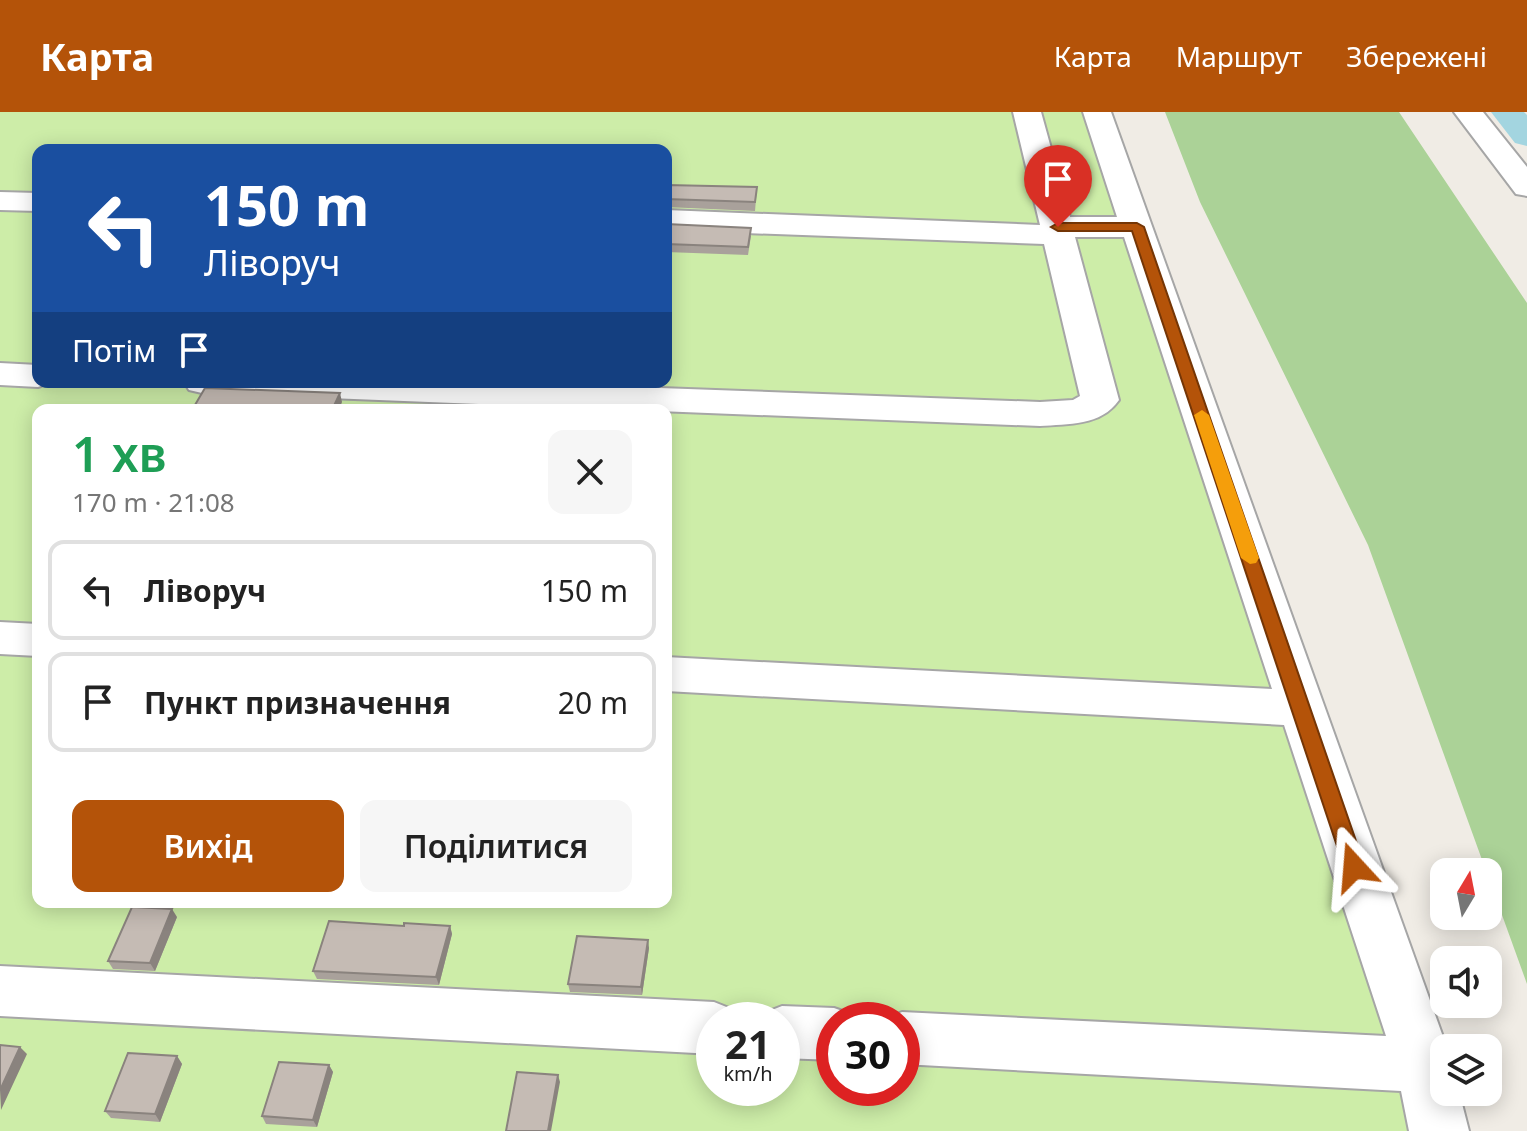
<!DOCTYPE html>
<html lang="uk">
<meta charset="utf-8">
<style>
:root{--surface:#fff;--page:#f6f6f6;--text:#222;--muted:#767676;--line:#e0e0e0;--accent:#b45309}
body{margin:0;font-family:"Noto Sans",sans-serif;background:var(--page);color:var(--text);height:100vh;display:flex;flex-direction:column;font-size:30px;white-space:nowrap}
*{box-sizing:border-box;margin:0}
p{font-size:26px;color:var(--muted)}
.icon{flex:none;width:44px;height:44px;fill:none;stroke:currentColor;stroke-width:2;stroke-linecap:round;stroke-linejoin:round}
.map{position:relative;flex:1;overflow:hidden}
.side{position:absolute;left:32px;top:292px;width:640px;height:504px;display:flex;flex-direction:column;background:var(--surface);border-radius:16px;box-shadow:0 4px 20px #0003}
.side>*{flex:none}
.banner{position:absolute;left:32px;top:32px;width:640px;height:244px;border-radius:16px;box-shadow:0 4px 20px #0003;background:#1a4fa0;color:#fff;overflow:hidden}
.needle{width:52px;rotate:10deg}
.controls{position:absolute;left:1430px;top:746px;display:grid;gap:16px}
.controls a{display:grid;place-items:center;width:72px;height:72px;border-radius:16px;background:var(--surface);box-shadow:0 4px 20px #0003;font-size:40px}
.speed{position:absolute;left:696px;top:890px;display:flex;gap:16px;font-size:40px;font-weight:700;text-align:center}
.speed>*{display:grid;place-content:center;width:104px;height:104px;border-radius:50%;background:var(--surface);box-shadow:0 4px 20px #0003;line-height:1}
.speed small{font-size:20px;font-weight:400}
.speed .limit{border:12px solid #d22;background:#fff;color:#111}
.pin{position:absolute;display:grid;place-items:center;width:68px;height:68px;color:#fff;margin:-82px -34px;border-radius:50% 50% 50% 0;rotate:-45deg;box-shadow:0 0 8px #0007}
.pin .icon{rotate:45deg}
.me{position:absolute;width:88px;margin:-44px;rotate:341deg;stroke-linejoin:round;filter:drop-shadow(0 0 6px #0008)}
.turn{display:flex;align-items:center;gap:28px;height:168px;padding:0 40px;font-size:36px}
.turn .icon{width:104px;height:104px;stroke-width:2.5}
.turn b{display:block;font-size:56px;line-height:68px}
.then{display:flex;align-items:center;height:76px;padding:0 40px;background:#0003;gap:16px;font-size:30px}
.round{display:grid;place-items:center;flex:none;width:84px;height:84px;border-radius:16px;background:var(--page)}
.headline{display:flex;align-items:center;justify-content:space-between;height:136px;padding:0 40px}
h1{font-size:48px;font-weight:600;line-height:60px;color:#1e9e55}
.button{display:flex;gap:16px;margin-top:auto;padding:16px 40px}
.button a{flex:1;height:92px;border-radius:16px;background:var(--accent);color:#fff;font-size:32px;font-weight:600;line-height:92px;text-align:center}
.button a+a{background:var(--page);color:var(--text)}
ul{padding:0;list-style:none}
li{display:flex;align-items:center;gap:24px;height:100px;margin:0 16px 12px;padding:0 24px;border:4px solid var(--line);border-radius:16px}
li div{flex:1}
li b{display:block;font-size:30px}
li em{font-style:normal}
header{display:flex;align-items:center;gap:48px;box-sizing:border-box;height:112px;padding:0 40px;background:var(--accent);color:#fff}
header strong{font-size:38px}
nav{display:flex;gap:44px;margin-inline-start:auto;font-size:28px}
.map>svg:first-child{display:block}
.grass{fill:#cdeda8;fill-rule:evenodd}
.forest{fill:#abd297}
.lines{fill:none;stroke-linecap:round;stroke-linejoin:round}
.canal{fill:#a3d5e0;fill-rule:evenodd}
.minor-casing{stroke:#a6a6a6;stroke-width:4}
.minor{fill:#fff;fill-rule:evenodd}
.wall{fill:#a9a19b}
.shaded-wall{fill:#8a837e}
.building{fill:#c5bbb4;stroke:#8a837e;stroke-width:2}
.route{fill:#b45309;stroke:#753606;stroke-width:2}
.slow{fill:#f59e0b}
</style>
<header>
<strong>Карта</strong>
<nav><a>Карта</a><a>Маршрут</a><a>Збережені</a></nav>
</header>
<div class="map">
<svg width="1527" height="1019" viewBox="0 0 1527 1019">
<rect width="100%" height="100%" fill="#f0ece5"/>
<!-- grass -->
<path class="grass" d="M0 0H1097L1439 1019H0ZM38 38H666V270H38ZM38 298H666V790H38ZM714 908H782V976H714ZM834 908H902V976H834Z"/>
<!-- forest -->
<path class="forest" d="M1165 0H1399L1527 191V872L1368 433 1200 90Z"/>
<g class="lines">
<!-- canal -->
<path class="canal" d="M1491 0H1524L1527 3V34L1515 31Z"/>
<defs>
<path id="minor" d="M1013 0H1041L1070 105H1117L1083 0H1111L1447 936H1444V980H1459L1469 1019H1409L1401 979 902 952V908H882L902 900 1386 924 1284 613 666 579V545L1272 577 1124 125H1075L1119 288C1101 314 1068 312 1040 314L202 281 189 278 184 270H495L1040 290 1073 288 1080 284 1044 132 666 118V98L1040 113Z
M1454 0H1483L1527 55V84L1516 82Z
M0 80 38 81V99L0 98Z
M0 251 38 253V270H52L38 275 0 273Z
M0 510 38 512V544L0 542Z
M0 854 714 890 734 898 739 908H714V942L0 904Z
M782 894 834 896 854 903 856 908H834V948L782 946V908H759L762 902Z"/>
</defs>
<!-- minor casing -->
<use href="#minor" class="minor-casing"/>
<!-- minor -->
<use href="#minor" class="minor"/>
</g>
<!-- wall -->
<path class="wall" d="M666 73 757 75 755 99 666 95Z
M666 112 751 124 748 143 666 140Z
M177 805 155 859 113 857 108 849Z
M404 814H450L452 822 439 873 317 867 313 859Z
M649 836 642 883 570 880 568 872Z
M177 944 182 952 160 1010 111 1006 105 999Z
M329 953 333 960 317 1015 266 1012 262 1004Z"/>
<!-- shaded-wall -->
<path class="shaded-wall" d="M340 281 342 290 339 298H332Z
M172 797 177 805 155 859 150 851Z
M450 814 452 822 439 873 436 865Z
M648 828 649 836 642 883 641 875Z
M20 935 27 942 1 998 0 978Z
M177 944 182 952 160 1010 155 1002Z
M329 953 333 960 317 1015 313 1008Z
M558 963 560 970 551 1019H548Z"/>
<!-- building -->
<path class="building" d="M666 73 757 75 755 90 666 87Z
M666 112 751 116 748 135 666 132Z
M205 276 340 281 332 298H192Z
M132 795 172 797 150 851 108 849Z
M329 809 404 814V811L450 814 436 865 313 859Z
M577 824 648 828 641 875 568 872Z
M0 933 20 935 0 978Z
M128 941 177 944 155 1002 105 999Z
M279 950 329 953 313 1008 262 1004Z
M517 960 558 963 548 1019H506Z"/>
<!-- route -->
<path class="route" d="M1137 111 1144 115 1365 755 1362 761 1354 764 1347 761 1344 755 1132 119H1058L1051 115 1058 111Z"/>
<!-- slow -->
<path class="slow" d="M1202 298 1209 303 1259 446 1256 451 1250 452 1241 446 1194 303Z"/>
</svg>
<div class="controls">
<a><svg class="needle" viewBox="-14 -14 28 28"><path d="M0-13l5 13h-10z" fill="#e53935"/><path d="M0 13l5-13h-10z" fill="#767676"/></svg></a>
<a><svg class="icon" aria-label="sound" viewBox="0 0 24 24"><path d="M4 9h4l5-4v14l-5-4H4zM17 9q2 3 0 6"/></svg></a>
<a><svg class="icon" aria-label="layers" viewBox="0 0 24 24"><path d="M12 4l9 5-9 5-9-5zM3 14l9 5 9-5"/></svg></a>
</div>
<div class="speed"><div>21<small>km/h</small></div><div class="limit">30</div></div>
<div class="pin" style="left:1058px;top:115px;background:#d93025"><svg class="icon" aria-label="arrive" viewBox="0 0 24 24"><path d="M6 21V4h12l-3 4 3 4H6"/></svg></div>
<svg class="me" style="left:1354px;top:755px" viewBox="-20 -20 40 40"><path d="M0-17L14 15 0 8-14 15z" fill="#b45309" stroke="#fff" stroke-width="4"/></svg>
<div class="banner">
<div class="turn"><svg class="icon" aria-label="left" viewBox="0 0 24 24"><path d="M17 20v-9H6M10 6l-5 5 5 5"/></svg><div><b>150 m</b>Ліворуч</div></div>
<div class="then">Потім<svg class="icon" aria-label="arrive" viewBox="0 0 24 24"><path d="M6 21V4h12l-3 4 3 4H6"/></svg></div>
</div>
<section class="side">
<div class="headline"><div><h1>1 хв</h1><p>170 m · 21:08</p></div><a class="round"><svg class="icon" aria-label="close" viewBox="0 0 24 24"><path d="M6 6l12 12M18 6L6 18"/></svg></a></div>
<ul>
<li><svg class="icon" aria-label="left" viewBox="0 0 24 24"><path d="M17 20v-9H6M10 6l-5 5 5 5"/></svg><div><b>Ліворуч</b></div><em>150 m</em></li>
<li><svg class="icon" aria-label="arrive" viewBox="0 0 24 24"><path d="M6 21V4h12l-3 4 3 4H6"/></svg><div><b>Пункт призначення</b></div><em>20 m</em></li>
</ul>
<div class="button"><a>Вихід</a><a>Поділитися</a></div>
</section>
</div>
